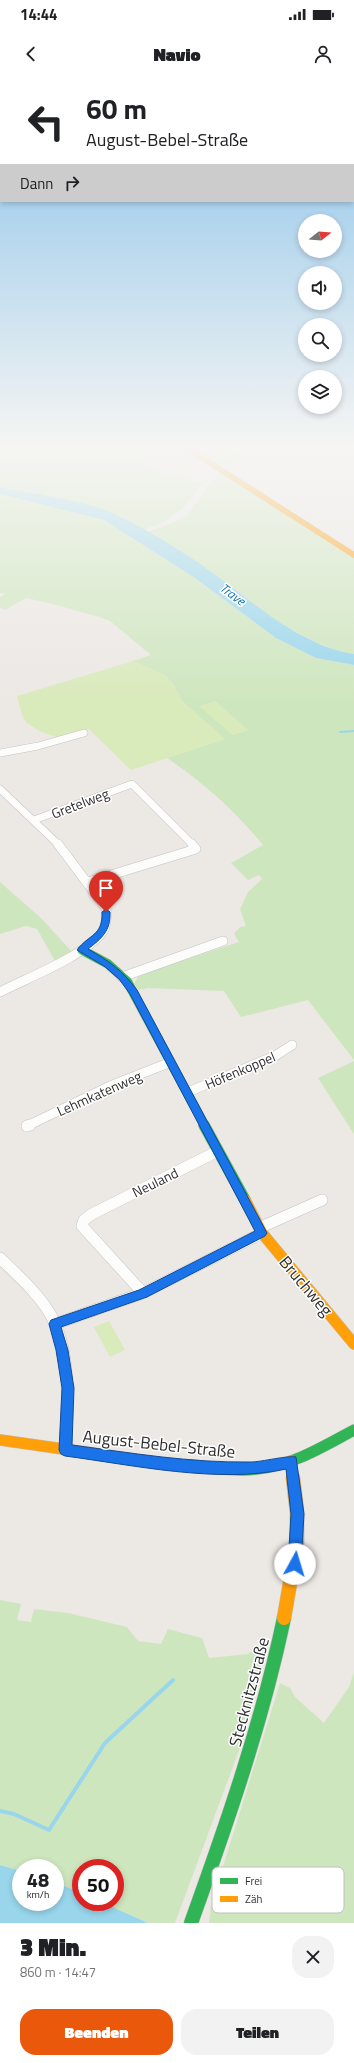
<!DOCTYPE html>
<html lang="de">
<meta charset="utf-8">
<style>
:root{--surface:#fff;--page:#f2f2f2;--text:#202124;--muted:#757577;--accent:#ea580c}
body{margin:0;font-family:"Titillium Web",sans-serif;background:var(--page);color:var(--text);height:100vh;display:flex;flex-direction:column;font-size:15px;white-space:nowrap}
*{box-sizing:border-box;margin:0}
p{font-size:13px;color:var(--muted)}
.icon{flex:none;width:22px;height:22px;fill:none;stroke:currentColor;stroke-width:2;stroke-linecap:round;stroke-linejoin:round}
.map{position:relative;height:1843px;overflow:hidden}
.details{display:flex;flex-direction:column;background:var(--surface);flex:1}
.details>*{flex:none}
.guide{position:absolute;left:0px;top:0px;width:354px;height:122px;box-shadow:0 2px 6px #0003;background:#fff;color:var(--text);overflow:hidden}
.needle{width:26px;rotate:73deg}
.fabs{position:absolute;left:298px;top:134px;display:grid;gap:8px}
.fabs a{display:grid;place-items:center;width:44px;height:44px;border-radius:50%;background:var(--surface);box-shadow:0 2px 6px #0003;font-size:20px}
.speed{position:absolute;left:12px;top:1779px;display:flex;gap:8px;font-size:20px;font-weight:700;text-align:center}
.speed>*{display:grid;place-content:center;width:52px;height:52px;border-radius:50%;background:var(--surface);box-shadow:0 2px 6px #0003;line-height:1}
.speed small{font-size:10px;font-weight:400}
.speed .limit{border:6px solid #d22;background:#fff;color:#111}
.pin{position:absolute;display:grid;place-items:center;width:34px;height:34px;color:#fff;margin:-41px -17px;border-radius:50% 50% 50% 0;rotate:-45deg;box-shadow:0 0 4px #0007}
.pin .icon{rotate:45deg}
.me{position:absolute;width:44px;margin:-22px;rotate:6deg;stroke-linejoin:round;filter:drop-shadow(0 0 3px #0008)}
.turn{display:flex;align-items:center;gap:14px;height:84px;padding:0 20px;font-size:18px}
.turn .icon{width:52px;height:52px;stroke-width:2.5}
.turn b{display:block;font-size:28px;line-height:34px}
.then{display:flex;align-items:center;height:38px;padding:0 20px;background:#0003;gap:8px;font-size:15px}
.round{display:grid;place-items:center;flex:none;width:42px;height:42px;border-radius:16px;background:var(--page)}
.summary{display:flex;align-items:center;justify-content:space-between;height:68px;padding:0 20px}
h1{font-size:24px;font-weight:800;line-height:30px}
.cta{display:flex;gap:8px;margin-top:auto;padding:8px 20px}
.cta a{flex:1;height:46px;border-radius:16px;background:var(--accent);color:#fff;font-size:16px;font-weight:800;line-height:46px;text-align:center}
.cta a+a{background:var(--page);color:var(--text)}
.status{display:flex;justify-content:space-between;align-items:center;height:28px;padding:0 20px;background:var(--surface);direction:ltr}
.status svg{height:11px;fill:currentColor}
header{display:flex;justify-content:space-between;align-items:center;height:52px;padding:0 20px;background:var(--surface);font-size:18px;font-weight:800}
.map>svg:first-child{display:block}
.green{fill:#cee6be;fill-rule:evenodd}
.pitch{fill:#d9eabb}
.water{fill:#99d6ec}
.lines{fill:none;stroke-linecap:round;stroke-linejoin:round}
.stream-far2{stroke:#99d6ec;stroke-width:1.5}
.stream-far1{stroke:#99d6ec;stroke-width:2}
.stream{stroke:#99d6ec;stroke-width:4}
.street-far2-casing{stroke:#c5c4c5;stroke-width:8}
.street-far1-casing{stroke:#c5c4c5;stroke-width:10}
.street-casing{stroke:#c5c4c5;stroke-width:12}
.fast-far2-casing{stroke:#c5c4c5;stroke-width:10}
.fast-far1-casing{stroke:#c5c4c5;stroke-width:12}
.fast-casing{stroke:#c5c4c5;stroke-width:15}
.slow-far2-casing{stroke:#c5c4c5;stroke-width:6}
.slow-far1-casing{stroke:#c5c4c5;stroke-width:12}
.slow-casing{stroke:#c5c4c5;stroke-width:15}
.street-far2{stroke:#fcfcfb;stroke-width:7}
.street-far1{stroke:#fcfcfb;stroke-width:9}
.street{stroke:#fcfcfb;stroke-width:11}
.fast-far2{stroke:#30b455;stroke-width:9}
.fast-far1{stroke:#30b455;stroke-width:11}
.fast{stroke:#30b455;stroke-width:14}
.slow-far2{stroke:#ff9f0a;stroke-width:5.5}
.slow-far1{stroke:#ff9f0a;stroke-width:11}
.slow{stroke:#ff9f0a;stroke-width:14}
.route{fill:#1a73e8;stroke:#114b97}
.labels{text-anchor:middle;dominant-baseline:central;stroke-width:3;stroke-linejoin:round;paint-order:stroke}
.far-water-label{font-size:13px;font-style:italic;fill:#0d6fa3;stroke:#fff}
.street-label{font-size:14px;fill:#2e2e2e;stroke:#fff}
.near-street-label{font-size:17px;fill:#2e2e2e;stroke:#fff}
.key{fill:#fff;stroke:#c0c0c0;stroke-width:1}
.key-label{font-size:11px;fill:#2e2e2e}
</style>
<div class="status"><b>14:44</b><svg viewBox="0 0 49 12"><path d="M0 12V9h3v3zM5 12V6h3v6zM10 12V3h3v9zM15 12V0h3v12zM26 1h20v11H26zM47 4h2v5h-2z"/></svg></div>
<header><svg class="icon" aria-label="back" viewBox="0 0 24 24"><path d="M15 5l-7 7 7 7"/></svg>Navio<svg class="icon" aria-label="person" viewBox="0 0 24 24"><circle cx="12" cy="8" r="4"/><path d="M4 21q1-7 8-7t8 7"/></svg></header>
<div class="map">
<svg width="354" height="1843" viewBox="0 0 354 1843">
<rect width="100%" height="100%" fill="#ece8e4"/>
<!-- green -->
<path class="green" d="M0 365H176L183 370 142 382 161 392 179 394 192 401 203 403 181 430 165 441 143 450 120 436 92 426 0 407Z
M227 365H269L261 372 232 384 230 387 240 394 206 375Z
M220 391 354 476V574C300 566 244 516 200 484 184 472 165 463 147 452L165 446 186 436Z
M0 414 104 440 195 498 276 558 316 578 354 585V980L308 920 241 937 224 911 148 908 138 910 134 904 138 897 150 891 239 862 234 854 240 847 246 846 240 829 248 812 262 799 259 795 248 800 231 783 263 765C235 731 204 703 167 678L225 659 183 622 172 603 166 596 133 581 151 575 110 541 99 537 53 524 26 518 5 530 0 527V517L5 514 0 513ZM215 621 248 650 232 655Z
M0 802 42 839 73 873 55 881 37 849 26 846 0 854Z
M354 981V1054L318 998Z
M0 1520 21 1524 17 1540 31 1542 34 1529 68 1533 127 1547 138 1561 161 1564 168 1549 202 1558 209 1578 248 1574 267 1561 241 1665 175 1843H148L101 1822H115V1788H81V1813L55 1802V1788H21V1791L0 1785Z
M354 1592V1843H209L211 1825 280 1603 290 1608 295 1617 324 1643 349 1607Z"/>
<!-- pitch -->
<path class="pitch" d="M133 581 166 596 172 603 183 622 225 659 131 690 89 649 59 658 39 651 27 643 23 637 17 616Z
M215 621 217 623 248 650 232 655 199 626Z
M109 1241 125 1270 110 1277 94 1247Z"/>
<!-- water -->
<path class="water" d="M0 407C40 416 83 418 121 437 147 450 174 466 199 483 246 515 296 565 354 574V585L316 578 276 558 195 498 104 440 0 414Z
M0 1785 21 1791V1822H55V1802L81 1813V1822H101L148 1843H0Z"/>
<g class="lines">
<!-- stream-far2 -->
<path class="stream-far2" d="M226 383 240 372 249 370 254 365"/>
<!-- stream-far1 -->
<path class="stream-far1" d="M340 652 354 651"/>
<!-- stream -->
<path class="stream" d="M0 1731 14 1734 49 1750 105 1663 173 1600"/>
<defs>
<path id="street-far2" d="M0 673 38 666 84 653
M0 709 59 765
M34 740 132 704 193 765"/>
<path id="street-far1" d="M88 802 196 769 192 764
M122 897 223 861
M0 912C27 898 82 877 101 854 107 847 107 837 106 828L58 764
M188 1012 275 976 292 965
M27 1046 110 1006 171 982"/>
<path id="street" d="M27 1046 30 1045
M259 1148 322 1120
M0 1178C17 1195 36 1211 49 1232 73 1272 67 1326 65 1370
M143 1213 82 1146 84 1140 92 1134 218 1071
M55 1244 143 1213 262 1153"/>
<path id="fast-far2" d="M82 870 108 884 127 901 205 1046"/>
<path id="fast-far1" d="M204 1045 245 1120
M189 1385C211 1387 234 1392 257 1389 292 1386 324 1366 354 1350"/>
<path id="fast" d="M191 1843C227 1743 262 1643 284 1538"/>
<path id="slow-far2" d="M182 365 354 475"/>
<path id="slow-far1" d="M245 1120 262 1153 354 1264
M0 1360 168 1384 189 1385
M291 1381 293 1399"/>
<path id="slow" d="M284 1538 297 1463V1432L293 1398"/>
</defs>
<!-- street-far2 casing -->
<use href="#street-far2" class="street-far2-casing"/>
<!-- street-far1 casing -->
<use href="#street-far1" class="street-far1-casing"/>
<!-- street casing -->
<use href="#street" class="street-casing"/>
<!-- fast-far2 casing -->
<use href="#fast-far2" class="fast-far2-casing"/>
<!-- fast-far1 casing -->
<use href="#fast-far1" class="fast-far1-casing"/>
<!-- fast casing -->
<use href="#fast" class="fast-casing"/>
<!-- slow-far2 casing -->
<use href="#slow-far2" class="slow-far2-casing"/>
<!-- slow-far1 casing -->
<use href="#slow-far1" class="slow-far1-casing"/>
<!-- slow casing -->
<use href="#slow" class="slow-casing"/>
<!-- street-far2 -->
<use href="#street-far2" class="street-far2"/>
<!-- street-far1 -->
<use href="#street-far1" class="street-far1"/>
<!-- street -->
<use href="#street" class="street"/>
<!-- fast-far2 -->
<use href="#fast-far2" class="fast-far2"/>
<!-- fast-far1 -->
<use href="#fast-far1" class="fast-far1"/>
<!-- fast -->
<use href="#fast" class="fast"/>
<!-- slow-far2 -->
<use href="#slow-far2" class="slow-far2"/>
<!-- slow-far1 -->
<use href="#slow-far1" class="slow-far1"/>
<!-- slow -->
<use href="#slow" class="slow"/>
</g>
<!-- sky -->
<linearGradient id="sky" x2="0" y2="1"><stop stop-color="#88c2ea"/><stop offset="0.59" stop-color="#f6f5f3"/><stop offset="1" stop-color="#f6f5f3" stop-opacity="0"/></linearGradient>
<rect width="354" height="623" fill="url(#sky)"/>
<!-- route -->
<path class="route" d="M106 829 110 832C111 851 101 859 88 869 109 881 122 890 137 910L267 1153 265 1156 147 1217 61 1247 68 1270 74 1308 72 1365C131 1373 191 1383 251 1382 261 1382 289 1375 296 1377L304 1434 301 1484 299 1489 295 1491 290 1489 288 1484 291 1434 286 1389C219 1404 133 1385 65 1376L61 1374 59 1370 62 1308 56 1270 49 1244 51 1240 139 1210 255 1151 130 914 119 899 104 886 77 870C89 854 103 856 102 832Z"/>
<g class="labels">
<!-- far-water labels -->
<g class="far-water-label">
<text transform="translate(233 514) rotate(37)">Trave</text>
</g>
<!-- street labels -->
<g class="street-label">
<text transform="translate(80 723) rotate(-21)">Gretelweg</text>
<text transform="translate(240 990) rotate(-23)">Höfenkoppel</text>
<text transform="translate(99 1013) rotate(-24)">Lehmkatenweg</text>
<text transform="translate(155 1102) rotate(-26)">Neuland</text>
</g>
<!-- near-street labels -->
<g class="near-street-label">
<text transform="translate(306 1206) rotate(50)">Bruchweg</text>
<text transform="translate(159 1364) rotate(6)">August-Bebel-Straße</text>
<text transform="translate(249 1612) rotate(-75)">Stecknitzstraße</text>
</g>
</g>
<!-- legend -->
<rect x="212" y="1787" width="132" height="46" rx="6" class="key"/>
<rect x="220" y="1798" width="18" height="6" fill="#30b455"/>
<rect x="220" y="1816" width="18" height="6" fill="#ff9f0a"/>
<g class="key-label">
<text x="245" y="1805">Frei</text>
<text x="245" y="1823">Zäh</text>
</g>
</svg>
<div class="fabs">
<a><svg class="needle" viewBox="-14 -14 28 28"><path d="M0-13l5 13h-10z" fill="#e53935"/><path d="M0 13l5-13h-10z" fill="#757577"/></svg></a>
<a><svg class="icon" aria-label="sound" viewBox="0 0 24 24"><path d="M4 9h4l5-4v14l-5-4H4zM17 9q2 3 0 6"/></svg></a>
<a><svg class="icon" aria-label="search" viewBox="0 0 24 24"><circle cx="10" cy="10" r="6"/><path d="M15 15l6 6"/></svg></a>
<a><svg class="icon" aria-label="layers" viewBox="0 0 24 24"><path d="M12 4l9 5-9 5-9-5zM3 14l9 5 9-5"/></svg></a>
</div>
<div class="speed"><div>48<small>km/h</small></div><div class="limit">50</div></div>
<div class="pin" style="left:106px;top:832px;background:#d93025"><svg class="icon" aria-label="arrive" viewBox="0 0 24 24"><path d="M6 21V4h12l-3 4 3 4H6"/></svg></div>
<svg class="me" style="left:295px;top:1484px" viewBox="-20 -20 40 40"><circle r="19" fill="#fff"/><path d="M0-13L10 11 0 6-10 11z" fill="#1a73e8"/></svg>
<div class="guide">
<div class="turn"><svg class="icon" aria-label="left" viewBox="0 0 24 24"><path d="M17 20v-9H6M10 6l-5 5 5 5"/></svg><div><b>60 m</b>August-Bebel-Straße</div></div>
<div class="then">Dann<svg class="icon" aria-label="right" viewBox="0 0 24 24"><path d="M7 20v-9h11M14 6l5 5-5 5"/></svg></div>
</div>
</div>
<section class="details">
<div class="summary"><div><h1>3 Min.</h1><p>860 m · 14:47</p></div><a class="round"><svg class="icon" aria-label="close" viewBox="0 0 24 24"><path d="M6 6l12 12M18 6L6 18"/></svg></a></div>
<div class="cta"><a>Beenden</a><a>Teilen</a></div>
</section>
